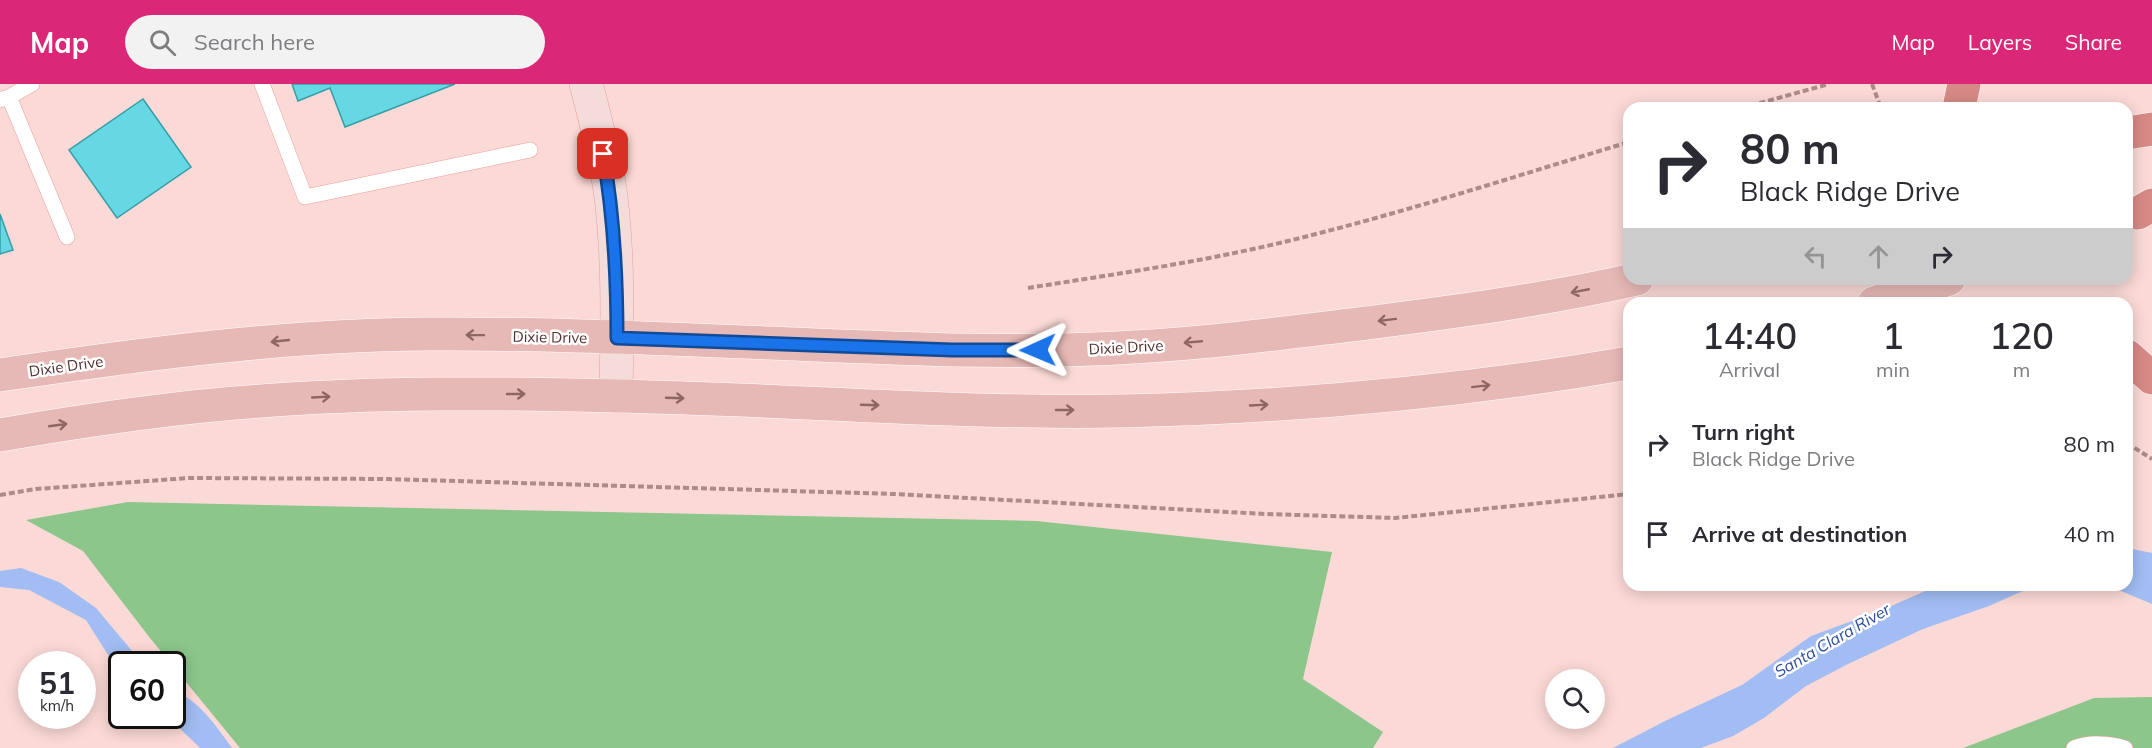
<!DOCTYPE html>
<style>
:root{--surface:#fff;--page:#f2f2f3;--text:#2b2b33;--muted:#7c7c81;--accent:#db2777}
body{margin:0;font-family:Mulish,sans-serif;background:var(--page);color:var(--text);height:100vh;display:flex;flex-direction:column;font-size:22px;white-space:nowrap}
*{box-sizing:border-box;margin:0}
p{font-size:20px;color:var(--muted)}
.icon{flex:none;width:33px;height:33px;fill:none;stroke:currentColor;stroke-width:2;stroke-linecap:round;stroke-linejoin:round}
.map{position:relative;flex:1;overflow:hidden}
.side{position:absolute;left:1623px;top:213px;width:510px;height:294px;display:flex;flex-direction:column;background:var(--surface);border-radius:18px;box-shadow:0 3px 15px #0003}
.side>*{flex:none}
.hud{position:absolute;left:1623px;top:18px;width:510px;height:183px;border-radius:18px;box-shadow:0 3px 15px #0003;background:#fff;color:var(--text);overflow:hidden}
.buttons{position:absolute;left:1545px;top:585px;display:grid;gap:12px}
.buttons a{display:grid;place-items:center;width:60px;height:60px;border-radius:50%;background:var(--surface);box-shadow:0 3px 15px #0003;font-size:30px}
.speed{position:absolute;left:18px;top:567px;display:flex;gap:12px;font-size:30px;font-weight:700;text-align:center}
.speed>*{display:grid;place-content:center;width:78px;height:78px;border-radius:50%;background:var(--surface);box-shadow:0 3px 15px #0003;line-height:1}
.speed small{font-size:15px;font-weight:400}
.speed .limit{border:3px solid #111;border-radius:9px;background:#fff;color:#111}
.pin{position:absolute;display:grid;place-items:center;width:51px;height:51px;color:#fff;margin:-26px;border-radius:12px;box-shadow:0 3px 9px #0006}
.me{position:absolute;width:66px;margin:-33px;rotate:269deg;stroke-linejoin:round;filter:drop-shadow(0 0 4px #0008)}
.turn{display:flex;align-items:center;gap:21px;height:126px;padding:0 18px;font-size:27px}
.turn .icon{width:78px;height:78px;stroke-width:2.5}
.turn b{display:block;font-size:42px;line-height:51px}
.lanes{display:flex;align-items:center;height:57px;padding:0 18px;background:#0003;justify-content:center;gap:30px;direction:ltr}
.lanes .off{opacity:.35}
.eta{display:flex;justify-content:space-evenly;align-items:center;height:102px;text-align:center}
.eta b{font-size:36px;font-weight:600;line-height:42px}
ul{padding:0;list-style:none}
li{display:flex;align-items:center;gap:18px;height:90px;padding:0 18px}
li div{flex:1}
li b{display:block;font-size:22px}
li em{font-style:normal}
header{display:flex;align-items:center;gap:36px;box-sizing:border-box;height:84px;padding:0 30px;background:var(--accent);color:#fff}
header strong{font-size:28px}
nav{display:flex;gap:33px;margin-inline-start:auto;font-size:21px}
.search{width:420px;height:54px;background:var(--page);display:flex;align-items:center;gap:15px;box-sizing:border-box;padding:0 21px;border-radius:33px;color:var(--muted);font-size:22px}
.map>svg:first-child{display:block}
.green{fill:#8cc68b}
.water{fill:#a1bdf3}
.building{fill:#65d8e3;stroke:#349ea8;stroke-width:1.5}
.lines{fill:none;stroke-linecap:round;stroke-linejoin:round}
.service-casing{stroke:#ed9e99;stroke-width:16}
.secondary-casing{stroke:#ed9e99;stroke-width:34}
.primary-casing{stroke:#fff;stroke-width:34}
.motorway-casing{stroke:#fff;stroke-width:34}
.path{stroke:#ac8b88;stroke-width:4;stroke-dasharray:6 3;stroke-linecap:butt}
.service{stroke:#fff;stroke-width:15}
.secondary{stroke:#f3dcda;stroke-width:33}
.primary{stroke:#e7b9b6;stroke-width:33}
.motorway{stroke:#d78a85;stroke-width:33}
.oneway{stroke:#8d6764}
.route-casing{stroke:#114b97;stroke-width:15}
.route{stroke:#1a73e8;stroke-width:10}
.labels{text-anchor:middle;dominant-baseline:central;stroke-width:5;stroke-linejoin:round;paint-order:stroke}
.street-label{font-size:15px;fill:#51312e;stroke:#fff}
.water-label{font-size:16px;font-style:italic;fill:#294c9a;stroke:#fff}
</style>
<header>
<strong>Map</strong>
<div class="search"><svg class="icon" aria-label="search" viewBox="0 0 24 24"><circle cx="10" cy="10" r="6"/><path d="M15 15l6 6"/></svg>Search here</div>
<nav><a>Map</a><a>Layers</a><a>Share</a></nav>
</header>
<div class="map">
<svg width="2152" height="664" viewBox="0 0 2152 664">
<rect width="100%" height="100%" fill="#fbd9d6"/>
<!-- green -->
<path class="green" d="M128 418 1036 437 1332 468 1303 595 1383 648 1373 664H240L150 554 83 467 26 436Z
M2152 613V664H1963L2094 614Z"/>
<!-- water -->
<path class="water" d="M2127 464 2152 469V520L2121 507 2097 501H2127Z
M21 484 59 498 96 524 143 580H122L121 588 110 574 86 536 29 506 0 503V487Z
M1939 501H2064L2053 503 2034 502 1989 522 1923 545 1848 580 1806 602 1764 634 1733 652 1701 664H1613L1667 636 1742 601 1811 552 1882 526Z
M173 606C199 616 216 642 232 664H200L167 632H172Z"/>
<!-- building -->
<path class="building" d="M292 0H455L345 43 330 4 298 17Z
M143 15 191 83 117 134 69 66Z
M0 130 13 166 0 170Z"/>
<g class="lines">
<defs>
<path id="service" d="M262 0 305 113 530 66
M9 13 67 153
M0 16 9 13 32 0
M2074 664C2088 658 2110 659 2125 664"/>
<path id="secondary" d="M586 0C596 37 606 75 611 113 619 179 617 245 616 312"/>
<path id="primary" d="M1874 219 1949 195
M0 291C142 270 285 251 429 250 604 249 778 261 952 266 1013 267 1073 267 1134 263 1209 259 1284 249 1359 240 1453 228 1545 216 1637 195
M0 351C86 336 173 323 261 317 378 308 496 309 614 312 783 315 953 330 1123 327 1293 323 1461 308 1629 279"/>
<path id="motorway" d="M1959 24 1964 0
M2127 49 2152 45
M2138 129 2152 121
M2127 272 2152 294"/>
</defs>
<!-- service casing -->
<use href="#service" class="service-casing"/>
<!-- secondary casing -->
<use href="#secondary" class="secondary-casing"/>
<!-- primary casing -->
<use href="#primary" class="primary-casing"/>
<!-- motorway casing -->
<use href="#motorway" class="motorway-casing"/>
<!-- path -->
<path class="path" d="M1872 0 1881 24
M1742 24 1829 0
M1028 204C1115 190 1202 178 1288 157 1403 129 1516 92 1629 58
M2127 359 2152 375
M0 411 36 405 189 394 387 395 894 410 1266 430 1395 434 1629 410"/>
<!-- service -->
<use href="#service" class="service"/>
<!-- secondary -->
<use href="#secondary" class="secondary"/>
<!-- primary -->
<use href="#primary" class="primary"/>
<!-- motorway -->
<use href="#motorway" class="motorway"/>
</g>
<!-- one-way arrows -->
<defs><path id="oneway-shaft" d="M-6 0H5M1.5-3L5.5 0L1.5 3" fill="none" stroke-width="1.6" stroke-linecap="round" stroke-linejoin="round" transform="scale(1.5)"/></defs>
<g class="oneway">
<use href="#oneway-shaft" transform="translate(1580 207) rotate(169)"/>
<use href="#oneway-shaft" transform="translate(1387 236) rotate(173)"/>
<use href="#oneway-shaft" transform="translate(475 251) rotate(-179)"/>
<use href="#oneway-shaft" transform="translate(280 257) rotate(174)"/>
<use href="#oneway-shaft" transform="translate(1193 258) rotate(175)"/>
<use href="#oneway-shaft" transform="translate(1481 302) rotate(-7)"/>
<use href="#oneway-shaft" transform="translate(516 310)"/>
<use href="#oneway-shaft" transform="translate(321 313) rotate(-3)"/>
<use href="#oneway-shaft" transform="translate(675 314) rotate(2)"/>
<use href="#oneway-shaft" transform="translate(870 321) rotate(2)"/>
<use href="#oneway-shaft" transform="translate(1259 321) rotate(-3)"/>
<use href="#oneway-shaft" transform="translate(1065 326)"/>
<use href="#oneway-shaft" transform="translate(58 341) rotate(-8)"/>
</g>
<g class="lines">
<defs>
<path id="route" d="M603 70C614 131 617 192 617 254L952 266H1038"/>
</defs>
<!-- route casing -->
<use href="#route" class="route-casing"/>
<!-- route -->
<use href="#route" class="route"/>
</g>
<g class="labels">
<!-- street labels -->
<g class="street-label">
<text transform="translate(550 253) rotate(1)">Dixie Drive</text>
<text transform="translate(1126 263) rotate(-3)">Dixie Drive</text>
<text transform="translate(66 282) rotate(-8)">Dixie Drive</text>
</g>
<!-- water labels -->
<g class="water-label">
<text transform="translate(1832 556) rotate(-30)">Santa Clara River</text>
</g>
</g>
</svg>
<div class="buttons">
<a><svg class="icon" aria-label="search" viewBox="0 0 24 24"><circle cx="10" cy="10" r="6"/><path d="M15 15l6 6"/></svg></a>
</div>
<div class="speed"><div>51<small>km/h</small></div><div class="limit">60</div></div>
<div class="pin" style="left:603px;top:70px;background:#d93025"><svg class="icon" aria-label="arrive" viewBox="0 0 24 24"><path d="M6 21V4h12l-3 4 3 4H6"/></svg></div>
<svg class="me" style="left:1038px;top:266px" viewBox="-20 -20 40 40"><path d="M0-17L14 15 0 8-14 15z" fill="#1a73e8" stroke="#fff" stroke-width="4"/></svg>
<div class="hud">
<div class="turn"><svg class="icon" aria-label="right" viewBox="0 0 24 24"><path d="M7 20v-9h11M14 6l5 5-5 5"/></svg><div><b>80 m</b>Black Ridge Drive</div></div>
<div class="lanes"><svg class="icon off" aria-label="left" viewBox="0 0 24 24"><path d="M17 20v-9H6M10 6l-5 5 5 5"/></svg><svg class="icon off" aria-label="ahead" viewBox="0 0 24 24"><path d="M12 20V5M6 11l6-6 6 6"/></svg><svg class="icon" aria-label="right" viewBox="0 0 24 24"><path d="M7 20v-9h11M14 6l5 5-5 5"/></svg></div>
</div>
<section class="side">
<div class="eta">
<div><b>14:40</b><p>Arrival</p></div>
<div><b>1</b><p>min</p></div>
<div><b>120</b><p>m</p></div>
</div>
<ul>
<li><svg class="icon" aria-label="right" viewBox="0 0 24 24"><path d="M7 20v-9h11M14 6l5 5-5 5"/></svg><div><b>Turn right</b><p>Black Ridge Drive</p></div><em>80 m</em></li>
<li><svg class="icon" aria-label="arrive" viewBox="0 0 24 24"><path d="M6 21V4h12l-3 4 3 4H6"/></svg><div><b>Arrive at destination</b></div><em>40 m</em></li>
</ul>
</section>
</div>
